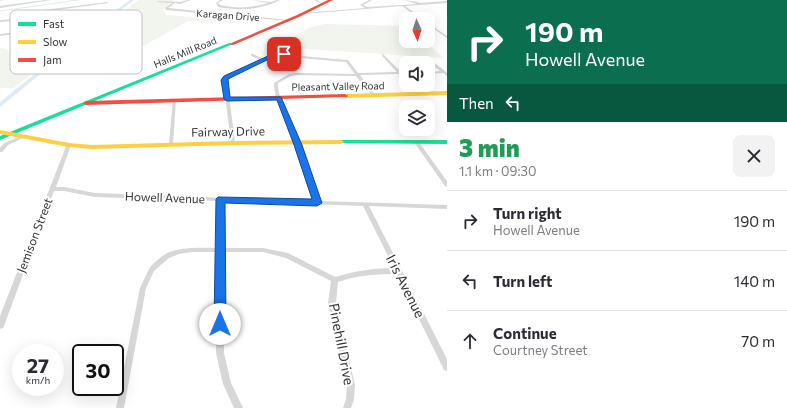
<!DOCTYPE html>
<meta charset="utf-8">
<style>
:root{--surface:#fff;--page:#f2f2f3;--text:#2b2b33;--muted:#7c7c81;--line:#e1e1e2}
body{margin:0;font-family:Commissioner,sans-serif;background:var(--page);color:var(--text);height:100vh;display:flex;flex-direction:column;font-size:15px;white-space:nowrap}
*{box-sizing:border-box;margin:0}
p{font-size:13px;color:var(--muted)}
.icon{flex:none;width:22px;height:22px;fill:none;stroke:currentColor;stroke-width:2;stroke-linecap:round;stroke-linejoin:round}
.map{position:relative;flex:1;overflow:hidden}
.details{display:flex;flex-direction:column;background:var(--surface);width:340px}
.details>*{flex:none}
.top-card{background:#0b6e4f;color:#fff;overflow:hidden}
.needle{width:26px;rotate:177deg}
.tools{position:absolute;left:399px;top:12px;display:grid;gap:8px}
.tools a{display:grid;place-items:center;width:36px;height:36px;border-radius:8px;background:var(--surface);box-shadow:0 4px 16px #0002;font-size:20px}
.speed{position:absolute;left:12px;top:344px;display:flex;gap:8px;font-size:20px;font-weight:700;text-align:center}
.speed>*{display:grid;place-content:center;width:52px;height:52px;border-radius:50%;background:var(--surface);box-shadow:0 4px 16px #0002;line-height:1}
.speed small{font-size:10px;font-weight:400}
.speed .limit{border:2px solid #111;border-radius:6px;background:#fff;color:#111}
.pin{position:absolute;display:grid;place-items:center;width:34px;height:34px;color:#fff;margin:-17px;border-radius:8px;box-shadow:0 2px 6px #0006}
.me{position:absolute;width:44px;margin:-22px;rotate:0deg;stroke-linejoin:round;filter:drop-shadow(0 0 3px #0008)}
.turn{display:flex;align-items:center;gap:14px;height:84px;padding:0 12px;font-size:18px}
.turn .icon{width:52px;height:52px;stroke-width:2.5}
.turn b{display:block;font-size:28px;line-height:34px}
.then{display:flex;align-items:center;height:38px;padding:0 12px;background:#0003;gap:8px;font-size:15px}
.round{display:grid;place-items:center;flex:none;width:42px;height:42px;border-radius:8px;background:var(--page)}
.head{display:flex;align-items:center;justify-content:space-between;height:68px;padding:0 12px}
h1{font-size:24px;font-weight:800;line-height:30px;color:#1e9e55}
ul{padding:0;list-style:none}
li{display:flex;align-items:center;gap:12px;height:60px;padding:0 12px;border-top:1px solid var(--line)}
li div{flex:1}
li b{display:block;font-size:15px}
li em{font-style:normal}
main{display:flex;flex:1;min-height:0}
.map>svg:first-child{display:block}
.green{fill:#f1f5ed}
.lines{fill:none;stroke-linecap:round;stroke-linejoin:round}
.stream{stroke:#ddebf3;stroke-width:1}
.river{fill:#ddebf3;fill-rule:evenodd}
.street{fill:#d7d7d7;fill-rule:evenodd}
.fast{fill:#16e098;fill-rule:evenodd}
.slow{fill:#ffcf43;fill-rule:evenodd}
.jam{fill:#f24e42;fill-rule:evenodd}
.route{fill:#1a73e8;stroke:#114b97}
.labels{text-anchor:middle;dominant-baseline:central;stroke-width:4;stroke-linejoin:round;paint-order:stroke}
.far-street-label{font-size:10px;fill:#333;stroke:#fff}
.street-label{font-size:12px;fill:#333;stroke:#fff}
.near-street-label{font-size:14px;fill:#333;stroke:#fff}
.key{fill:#fff;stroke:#c2c2c2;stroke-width:1}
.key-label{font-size:11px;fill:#333}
</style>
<main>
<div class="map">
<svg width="447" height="408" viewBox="0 0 447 408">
<rect width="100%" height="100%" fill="#fff"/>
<!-- green -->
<path class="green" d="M139 0H174L163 10 166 15 246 21 245 23 188 21 129 54 73 50Z
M108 10 112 11 14 88H0V48L7 49 8 52C37 61 53 45 74 29 79 25 87 20 90 14L76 13 25 15Z
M324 24 406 26V41H424L444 58 276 47 309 28Z"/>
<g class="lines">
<!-- stream -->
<path class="stream" d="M0 11 78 0"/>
<!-- river -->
<path class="river" d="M130 0H134L104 22 0 107V102L102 20Z"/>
<!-- street -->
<path class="street" d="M0 0H2L1 1Z
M45 0H51L0 8V6Z
M188 0H191L180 4 175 3 168 8 289 20 288 21 166 10 165 8 172 3 157 2 158 1 180 2Z
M220 0H223L218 3 220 5C237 9 252 8 268 3L252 0 271 2 277 0H280C261 10 239 11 218 7L216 3Z
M314 0H317L323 4H321Z
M369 0H372L363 5 368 7 417 4 404 0 418 2 419 3 447 1V3L405 6 423 19H420L402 6 304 14 303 13 365 8 360 5Z
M107 2 108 3 28 14 20 16 19 19 62 15 71 18 70 21 32 47 29 46 51 31H40L0 36V34L40 29H54L69 18 62 17 0 22V20L16 19 18 15 28 12Z
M428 23 447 36V38L428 25Z
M251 54H253L264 59 269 56 278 54 347 60H348L358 73 397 72 382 56V54H383L401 72H406V74L401 75 399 74 360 75 376 96 374 97H373L356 76 297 75 291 76 278 83C278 101 291 125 298 142 306 161 313 181 319 201L447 205V209L369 206 447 359V371L444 370 397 274C377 274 357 275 338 282L336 303 355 385 354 399 351 408H343L346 399 347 385 328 303 331 281 286 258 263 252H224V353L231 383 243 408H234L223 384 216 353 218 252H192L179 254 169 258 154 271 146 288 124 408H116L140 288 149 269 150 267C154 263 159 258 164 255 178 246 202 248 218 248V201L95 197 64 191H54L4 326 3 328 0 329V316L67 144H69L71 145 56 187H64L95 193 314 201C307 181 301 161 294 142 287 124 274 102 274 83L289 74 297 73 355 74 346 62 278 56 271 58 227 79 235 143 233 144 231 143 223 79 261 60 251 56ZM224 201 363 206 394 268C374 268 355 271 335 277L288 253 263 248H224Z
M425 57H427L445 71 447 73V76L443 73 428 74V72L440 71 425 59Z
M173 99 176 100 173 144 171 145 169 144Z
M21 136H25V137L8 145 2 152H0V148L4 143Z
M414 141H418L447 181V187L445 186 414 142Z"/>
<!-- fast -->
<path class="fast" d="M229 43 233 44 0 140V136Z
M341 140H447V144L339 143V141Z"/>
<!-- slow -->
<path class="slow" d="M447 91V95L345 98 342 96 345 94Z
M0 130 69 143 92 145 233 141 341 140 344 142 341 144 233 145 92 149 69 147 0 134Z"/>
<!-- jam -->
<path class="jam" d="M328 0H333L299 17 233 45 229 44 297 15Z
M345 94 348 96 347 97 86 105 83 103 86 101Z"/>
</g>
<!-- route -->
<path class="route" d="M284 53 287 54 286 55 271 58 228 79 230 97H281L302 145 322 203 317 206 225 203 226 324 224 328 220 330 216 328 214 324 216 199 218 197 312 199 294 145 277 100 227 101 224 99 221 80 224 76 268 56Z"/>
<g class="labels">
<!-- far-street labels -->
<g class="far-street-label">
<text transform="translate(228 15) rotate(4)">Karagan Drive</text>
<text transform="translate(185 52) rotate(-22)">Halls Mill Road</text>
<text transform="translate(338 86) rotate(-1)">Pleasant Valley Road</text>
</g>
<!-- street labels -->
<g class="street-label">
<text transform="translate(228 131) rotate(-1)">Fairway Drive</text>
<text transform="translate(165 197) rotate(2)">Howell Avenue</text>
<text transform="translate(34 235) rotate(-69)">Jemison Street</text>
</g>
<!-- near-street labels -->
<g class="near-street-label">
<text transform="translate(406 286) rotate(63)">Iris Avenue</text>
<text transform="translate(342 344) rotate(79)">Pinehill Drive</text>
</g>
</g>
<!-- legend -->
<rect x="10" y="10" width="132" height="64" rx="6" class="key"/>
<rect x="18" y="22" width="18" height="4" fill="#16e098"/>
<rect x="18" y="40" width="18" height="4" fill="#ffcf43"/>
<rect x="18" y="58" width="18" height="4" fill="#f24e42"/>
<g class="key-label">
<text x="43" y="28">Fast</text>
<text x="43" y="46">Slow</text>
<text x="43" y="64">Jam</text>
</g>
</svg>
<div class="tools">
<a><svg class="needle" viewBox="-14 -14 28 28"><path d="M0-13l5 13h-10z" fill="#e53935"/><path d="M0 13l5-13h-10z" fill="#7c7c81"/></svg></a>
<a><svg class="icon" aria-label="sound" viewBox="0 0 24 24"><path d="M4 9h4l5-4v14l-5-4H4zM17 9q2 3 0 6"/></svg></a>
<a><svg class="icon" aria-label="layers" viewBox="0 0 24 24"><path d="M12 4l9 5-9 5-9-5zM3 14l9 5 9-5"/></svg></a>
</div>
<div class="speed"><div>27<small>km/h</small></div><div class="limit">30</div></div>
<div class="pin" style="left:284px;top:54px;background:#d93025"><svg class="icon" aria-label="arrive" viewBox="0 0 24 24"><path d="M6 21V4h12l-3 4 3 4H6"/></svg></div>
<svg class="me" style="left:220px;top:324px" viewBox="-20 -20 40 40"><circle r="19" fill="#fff"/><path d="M0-13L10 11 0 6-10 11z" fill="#1a73e8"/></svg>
</div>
<section class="details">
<div class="top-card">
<div class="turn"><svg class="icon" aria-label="right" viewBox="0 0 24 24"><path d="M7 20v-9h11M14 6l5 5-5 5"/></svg><div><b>190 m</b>Howell Avenue</div></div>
<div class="then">Then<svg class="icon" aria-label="left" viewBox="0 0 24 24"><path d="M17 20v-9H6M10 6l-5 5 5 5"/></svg></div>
</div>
<div class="head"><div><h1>3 min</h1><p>1.1 km · 09:30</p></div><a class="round"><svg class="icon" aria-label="close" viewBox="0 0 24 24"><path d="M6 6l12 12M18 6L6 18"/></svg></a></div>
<ul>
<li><svg class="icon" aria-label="right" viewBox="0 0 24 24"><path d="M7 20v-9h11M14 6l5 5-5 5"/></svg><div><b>Turn right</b><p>Howell Avenue</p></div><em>190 m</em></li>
<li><svg class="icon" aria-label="left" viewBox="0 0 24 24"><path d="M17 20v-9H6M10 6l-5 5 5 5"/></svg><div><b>Turn left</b></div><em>140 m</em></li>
<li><svg class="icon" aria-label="ahead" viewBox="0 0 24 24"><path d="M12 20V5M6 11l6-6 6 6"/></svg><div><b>Continue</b><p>Courtney Street</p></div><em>70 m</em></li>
</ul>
</section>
</main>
